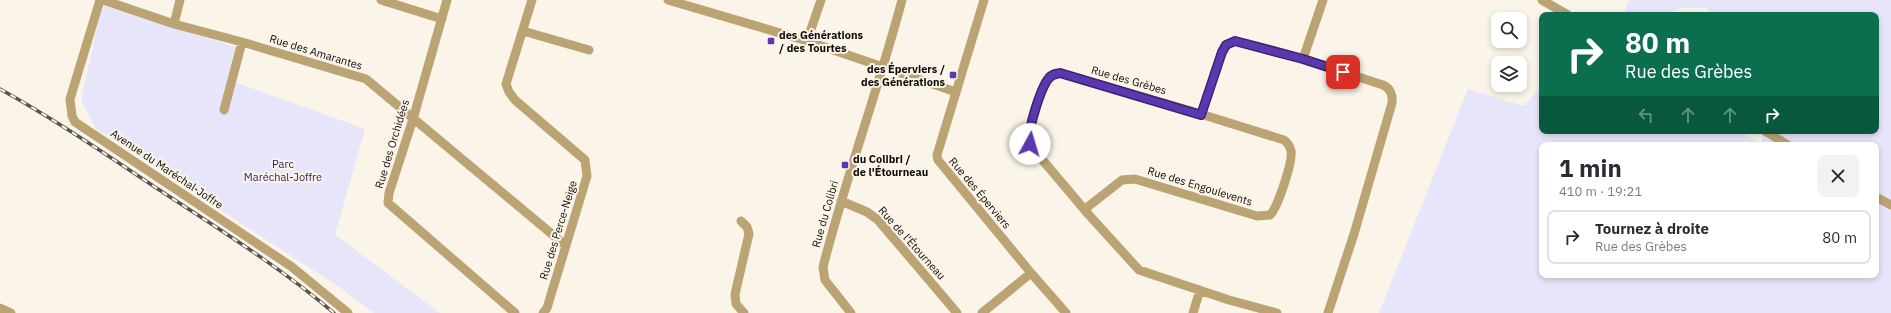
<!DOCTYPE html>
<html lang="fr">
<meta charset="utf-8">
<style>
:root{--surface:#fff;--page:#f2f2f3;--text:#2b2b33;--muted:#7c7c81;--line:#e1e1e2}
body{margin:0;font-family:"IBM Plex Sans",sans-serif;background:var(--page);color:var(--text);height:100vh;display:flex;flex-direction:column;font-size:15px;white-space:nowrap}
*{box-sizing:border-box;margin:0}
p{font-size:13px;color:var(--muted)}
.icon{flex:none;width:22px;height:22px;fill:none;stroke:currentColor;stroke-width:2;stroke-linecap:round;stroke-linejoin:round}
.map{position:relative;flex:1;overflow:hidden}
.drawer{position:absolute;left:1539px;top:142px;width:340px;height:136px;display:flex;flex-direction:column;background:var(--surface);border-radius:8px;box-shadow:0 2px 6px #0003}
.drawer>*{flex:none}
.banner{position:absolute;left:1539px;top:12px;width:340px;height:122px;border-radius:8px;box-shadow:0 2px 6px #0003;background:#0b6e4f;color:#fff;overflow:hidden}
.controls{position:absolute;left:1491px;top:12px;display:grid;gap:8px}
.controls a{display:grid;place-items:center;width:36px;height:36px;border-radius:8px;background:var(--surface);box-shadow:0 2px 6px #0003;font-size:20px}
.pin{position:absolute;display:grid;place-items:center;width:34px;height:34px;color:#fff;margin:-17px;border-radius:8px;box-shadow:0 2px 6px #0006}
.me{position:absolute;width:44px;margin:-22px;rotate:6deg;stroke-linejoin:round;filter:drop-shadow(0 0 3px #0008)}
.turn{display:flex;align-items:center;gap:14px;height:84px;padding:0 20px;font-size:18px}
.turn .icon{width:52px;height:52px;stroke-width:2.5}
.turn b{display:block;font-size:28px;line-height:34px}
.lanes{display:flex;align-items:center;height:38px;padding:0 20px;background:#0003;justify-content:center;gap:20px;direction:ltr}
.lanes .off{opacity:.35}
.round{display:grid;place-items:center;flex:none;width:42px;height:42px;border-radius:8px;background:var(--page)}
.headline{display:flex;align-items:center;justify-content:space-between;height:68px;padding:0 20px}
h1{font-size:24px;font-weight:800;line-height:30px}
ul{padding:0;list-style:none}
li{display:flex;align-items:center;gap:12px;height:54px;margin:0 8px 6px;padding:0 12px;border:2px solid var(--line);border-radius:8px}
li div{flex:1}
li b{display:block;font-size:15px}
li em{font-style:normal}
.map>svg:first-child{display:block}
.green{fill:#e7e5f9;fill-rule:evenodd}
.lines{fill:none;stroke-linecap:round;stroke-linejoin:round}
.minor{stroke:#bba373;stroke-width:9}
.rail-casing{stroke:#57544f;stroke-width:3.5}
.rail{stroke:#faf4e9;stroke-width:2;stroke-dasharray:6;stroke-linecap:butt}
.route-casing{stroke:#3b2472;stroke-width:10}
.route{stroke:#5b38b0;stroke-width:7}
.poi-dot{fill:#5b38b0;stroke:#faf4e9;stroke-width:1.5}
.labels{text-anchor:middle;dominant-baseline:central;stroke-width:4;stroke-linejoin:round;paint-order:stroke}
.poi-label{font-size:11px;font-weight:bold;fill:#0e0c09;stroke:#faf4e9;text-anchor:start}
.street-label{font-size:11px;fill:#0e0c09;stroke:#faf4e9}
.park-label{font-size:11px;fill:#2f1764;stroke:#faf4e9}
</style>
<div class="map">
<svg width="1891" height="313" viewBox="0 0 1891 313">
<rect width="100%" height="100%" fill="#faf4e9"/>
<!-- green -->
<path class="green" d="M1629 0H1891V313H1379L1468 89 1524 106 1542 86V131H1739L1762 144 1763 131H1876V15H1715L1706 8H1680L1663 15H1623ZM1542 145H1876V275H1542Z
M102 5 235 47 229 80 365 129 335 235 440 313H374L339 287 95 128 81 100Z"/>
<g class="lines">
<!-- minor -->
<path class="minor" d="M100 0 70 99 72 116 75 122 292 267 348 313
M103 0 174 24 242 42 366 79 565 245
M381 0 442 19
M447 0 413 119 389 193 388 203 515 313
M532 0 506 84 509 92 515 100 585 160 587 176 547 308 543 313
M668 0 807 41 956 92
M984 0 937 155 938 160 1031 273 1066 313
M1542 0 1568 15
M174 24 180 0
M523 31 589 50
M807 41 821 0
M1303 59 1323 0
M224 110 242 42
M1201 115 1222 52 1226 45 1235 41 1303 59 1383 85C1390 88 1393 95 1392 103L1354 234 1328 313
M1765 131 1788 145
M1876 197 1891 205
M841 201 867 212 878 220 957 313
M1085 209 1122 180 1135 179 1257 216 1270 215C1278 207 1293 161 1291 151 1290 146 1288 143 1284 140L1191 111 1060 73C1056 74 1052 74 1049 78 1041 87 1026 133 1029 144L1089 215 1139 270 1229 300 1277 313
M741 221 747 227 749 234 735 294 736 304 744 313
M0 308 11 313
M851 313 825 280 823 267C846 177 878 90 902 0
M982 313 1031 273
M1193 313 1200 290"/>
<defs>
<path id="rail" d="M0 89C56 120 108 156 161 191 220 230 280 267 334 313"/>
</defs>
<!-- rail casing -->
<use href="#rail" class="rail-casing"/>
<!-- rail -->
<use href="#rail" class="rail"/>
</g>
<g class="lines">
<defs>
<path id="route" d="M1030 144C1026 133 1041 87 1049 78 1052 74 1056 74 1060 73L1201 115 1222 52 1226 45 1235 41 1303 59 1343 72"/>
</defs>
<!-- route casing -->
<use href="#route" class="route-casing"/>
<!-- route -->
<use href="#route" class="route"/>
</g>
<!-- markers -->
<g class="poi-dot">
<rect x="767" y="37" width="8" height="8" rx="2"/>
<rect x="949" y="71" width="8" height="8" rx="2"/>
<rect x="841" y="161" width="8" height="8" rx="2"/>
</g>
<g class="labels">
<!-- poi labels -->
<g class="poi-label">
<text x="779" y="35">des Générations<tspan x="779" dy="13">/ des Tourtes</tspan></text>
<text x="945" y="69" text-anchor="end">des Éperviers /<tspan x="945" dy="13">des Générations</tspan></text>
<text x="853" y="159">du Colibri /<tspan x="853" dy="13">de l'Étourneau</tspan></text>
</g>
<!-- street labels -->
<g class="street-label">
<text transform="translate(316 52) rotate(17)">Rue des Amarantes</text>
<text transform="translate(1129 80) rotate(16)">Rue des Grèbes</text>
<text transform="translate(392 144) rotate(-73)">Rue des Orchidées</text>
<text transform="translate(167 169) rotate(34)">Avenue du Maréchal-Joffre</text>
<text transform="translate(1200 186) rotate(17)">Rue des Engoulevents</text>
<text transform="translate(980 193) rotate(50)">Rue des Éperviers</text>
<text transform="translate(825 214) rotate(-74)">Rue du Colibri</text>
<text transform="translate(558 230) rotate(-73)">Rue des Perce-Neige</text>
<text transform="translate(912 243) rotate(48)">Rue de l'Étourneau</text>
</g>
<!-- park labels -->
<g class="park-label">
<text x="283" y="164">Parc<tspan x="283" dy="13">Maréchal-Joffre</tspan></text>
</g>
</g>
</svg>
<div class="controls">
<a><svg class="icon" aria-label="search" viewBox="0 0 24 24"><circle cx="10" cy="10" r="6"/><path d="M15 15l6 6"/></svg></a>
<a><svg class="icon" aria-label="layers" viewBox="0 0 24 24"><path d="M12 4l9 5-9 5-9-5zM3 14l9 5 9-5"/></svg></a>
</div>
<div class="pin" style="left:1343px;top:72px;background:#d93025"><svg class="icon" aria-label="arrive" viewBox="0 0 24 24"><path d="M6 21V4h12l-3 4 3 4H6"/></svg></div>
<svg class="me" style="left:1030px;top:144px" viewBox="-20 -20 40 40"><circle r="19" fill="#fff"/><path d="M0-13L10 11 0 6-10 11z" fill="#5b38b0"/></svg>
<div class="banner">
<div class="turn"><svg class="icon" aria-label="right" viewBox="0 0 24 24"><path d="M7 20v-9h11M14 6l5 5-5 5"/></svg><div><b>80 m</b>Rue des Grèbes</div></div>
<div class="lanes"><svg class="icon off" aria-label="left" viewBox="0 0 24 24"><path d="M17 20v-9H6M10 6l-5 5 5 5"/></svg><svg class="icon off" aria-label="ahead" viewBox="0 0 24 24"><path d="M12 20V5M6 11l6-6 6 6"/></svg><svg class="icon off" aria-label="ahead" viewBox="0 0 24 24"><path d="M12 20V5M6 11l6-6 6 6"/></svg><svg class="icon" aria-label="right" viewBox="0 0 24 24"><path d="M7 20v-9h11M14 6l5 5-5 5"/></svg></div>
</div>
<section class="drawer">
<div class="headline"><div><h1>1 min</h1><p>410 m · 19:21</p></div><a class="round"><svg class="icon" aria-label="close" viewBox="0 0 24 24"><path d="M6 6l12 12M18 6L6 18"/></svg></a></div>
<ul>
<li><svg class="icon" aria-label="right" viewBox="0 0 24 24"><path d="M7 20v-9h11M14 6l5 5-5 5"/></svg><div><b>Tournez à droite</b><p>Rue des Grèbes</p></div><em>80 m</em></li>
</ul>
</section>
</div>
